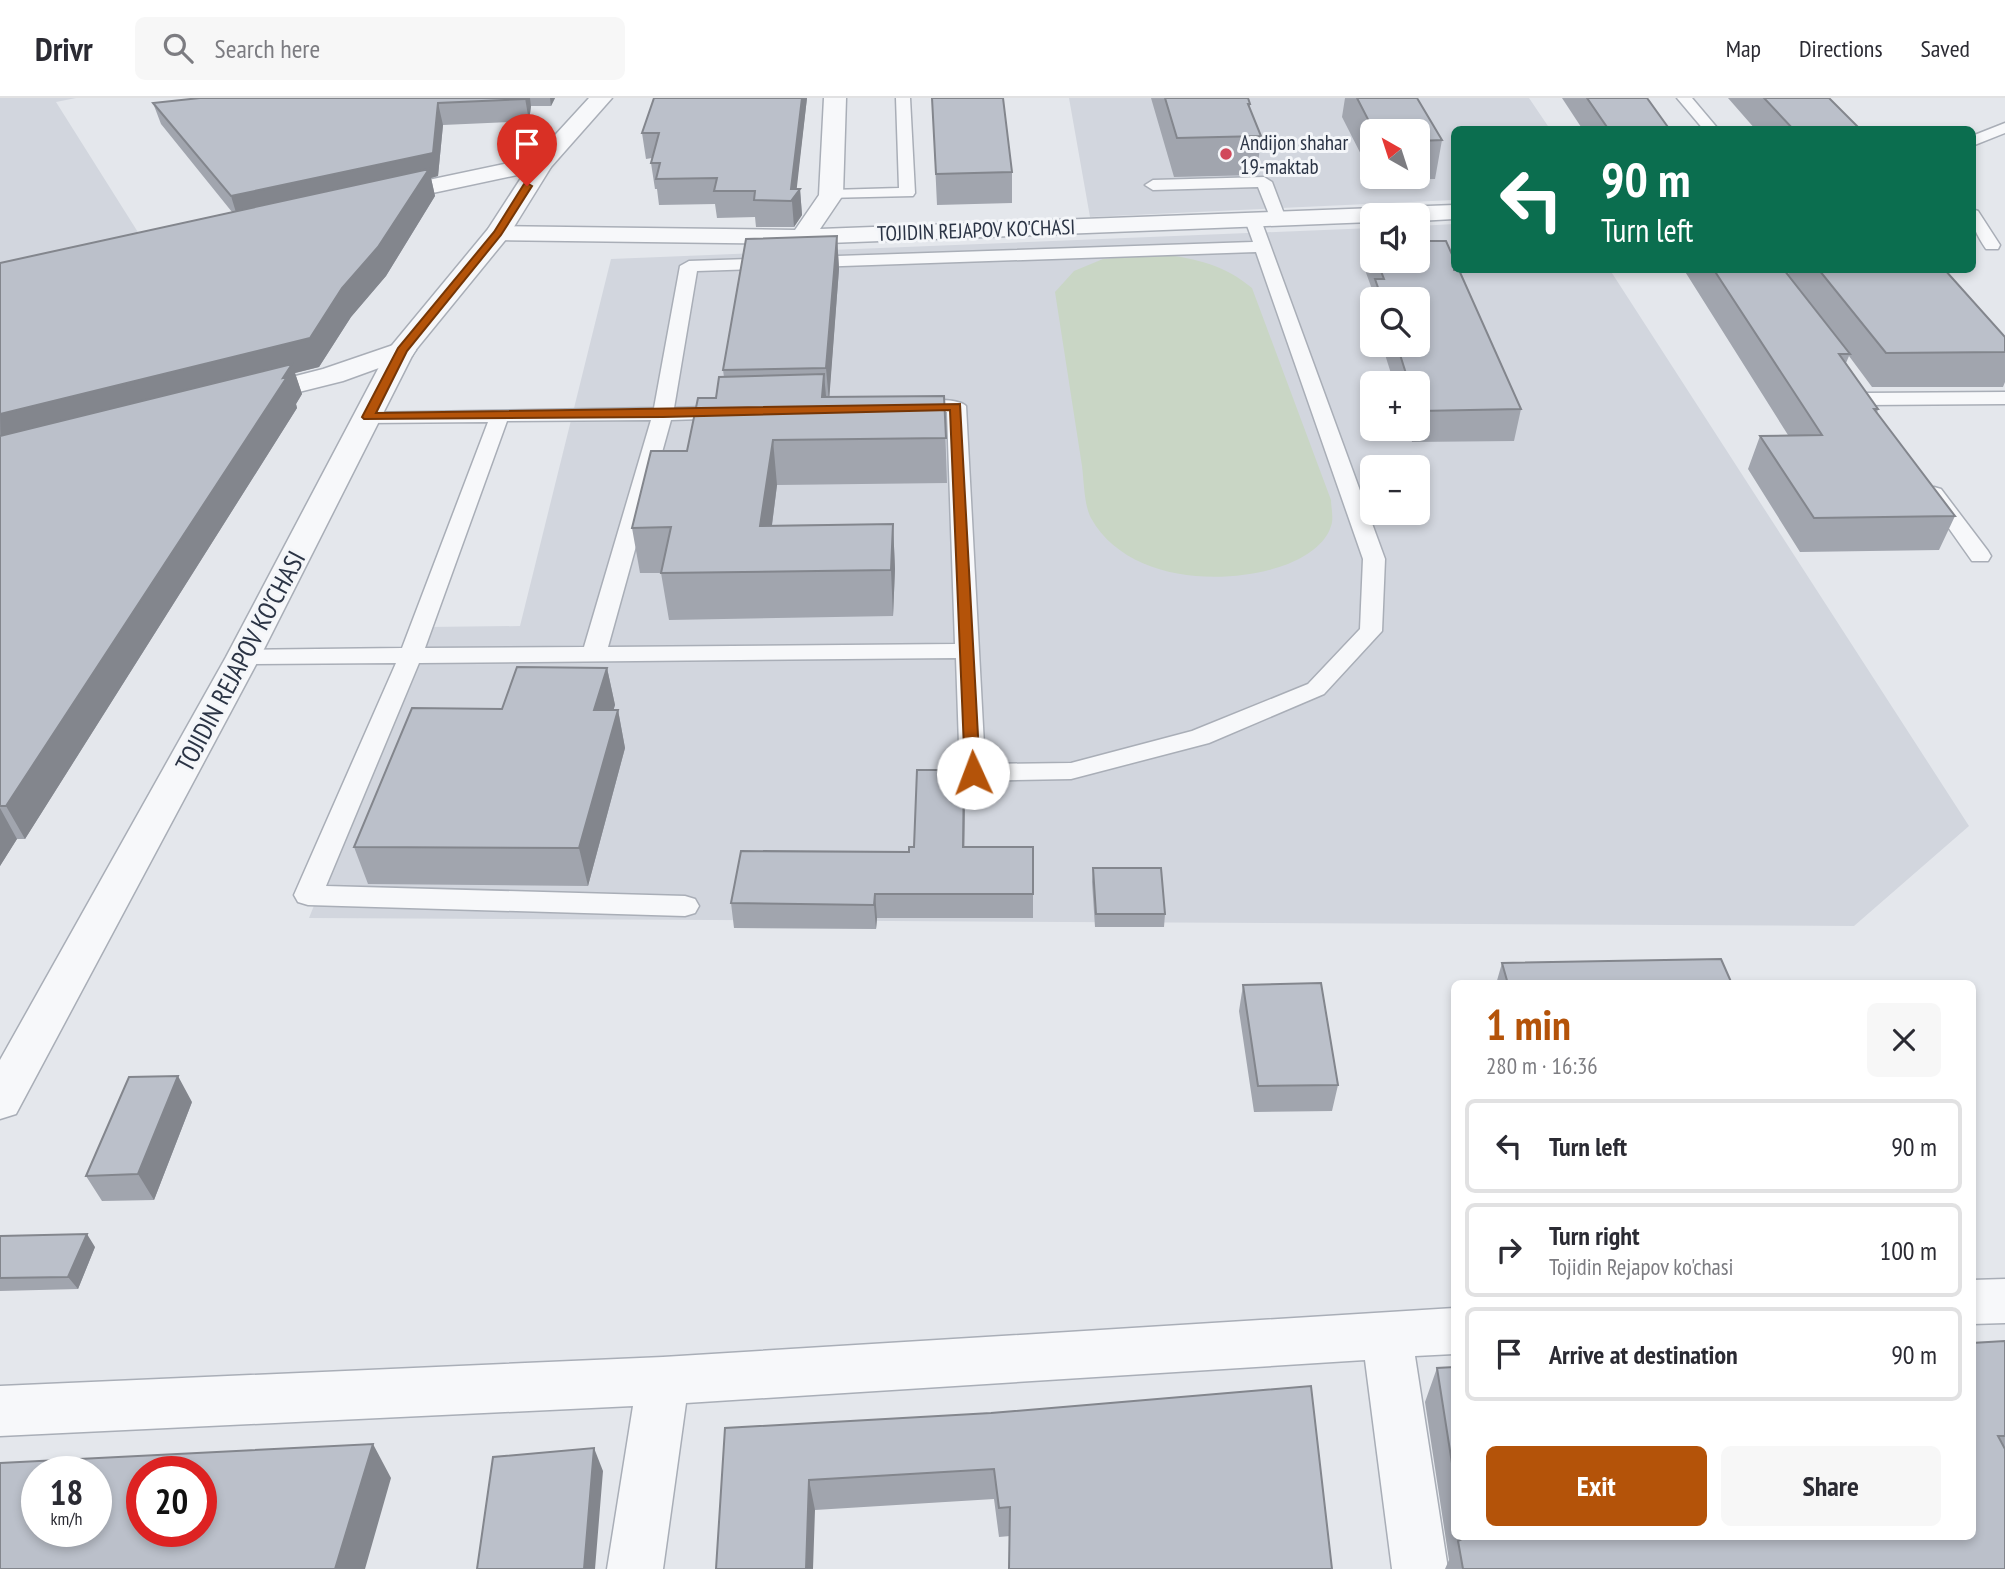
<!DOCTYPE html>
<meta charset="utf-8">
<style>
:root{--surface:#fff;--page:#f7f7f7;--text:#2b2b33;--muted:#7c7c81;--line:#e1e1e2;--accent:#b45309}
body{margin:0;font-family:"PT Sans Narrow",sans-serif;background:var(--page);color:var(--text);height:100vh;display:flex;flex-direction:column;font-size:26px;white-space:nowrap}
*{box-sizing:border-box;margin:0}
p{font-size:23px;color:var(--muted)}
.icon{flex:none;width:38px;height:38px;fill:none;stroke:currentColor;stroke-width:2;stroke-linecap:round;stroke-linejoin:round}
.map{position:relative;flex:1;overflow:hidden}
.panel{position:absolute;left:1451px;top:882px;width:525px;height:560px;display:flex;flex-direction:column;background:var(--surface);border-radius:10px;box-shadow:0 4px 10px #0003}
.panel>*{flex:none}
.hud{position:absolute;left:1451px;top:28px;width:525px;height:147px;border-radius:10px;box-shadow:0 4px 10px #0003;background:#0b6e4f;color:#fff;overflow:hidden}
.needle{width:46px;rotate:321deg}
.tools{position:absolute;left:1360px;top:21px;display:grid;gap:14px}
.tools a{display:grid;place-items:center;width:70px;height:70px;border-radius:10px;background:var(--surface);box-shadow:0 4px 10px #0003;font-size:35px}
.speed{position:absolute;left:21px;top:1358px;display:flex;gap:14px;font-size:35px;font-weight:700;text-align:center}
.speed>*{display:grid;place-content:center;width:91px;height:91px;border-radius:50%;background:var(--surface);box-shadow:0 4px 10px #0003;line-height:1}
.speed small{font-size:18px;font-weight:400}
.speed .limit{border:10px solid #d22;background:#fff;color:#111}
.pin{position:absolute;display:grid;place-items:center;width:60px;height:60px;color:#fff;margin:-72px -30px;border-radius:50% 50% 50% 0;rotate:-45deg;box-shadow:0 0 7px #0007}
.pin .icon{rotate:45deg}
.me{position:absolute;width:77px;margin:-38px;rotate:358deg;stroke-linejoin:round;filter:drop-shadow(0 0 5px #0008)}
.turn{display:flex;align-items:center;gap:24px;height:147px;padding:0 35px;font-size:32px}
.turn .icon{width:91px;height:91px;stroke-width:2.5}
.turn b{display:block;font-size:49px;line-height:60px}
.round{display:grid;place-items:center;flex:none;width:74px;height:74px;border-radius:10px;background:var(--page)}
.headline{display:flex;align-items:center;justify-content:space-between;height:119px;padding:0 35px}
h1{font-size:42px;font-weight:600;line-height:52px;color:var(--accent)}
.action{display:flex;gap:14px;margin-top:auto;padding:14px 35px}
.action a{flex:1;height:80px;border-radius:10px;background:var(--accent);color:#fff;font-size:28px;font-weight:600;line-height:80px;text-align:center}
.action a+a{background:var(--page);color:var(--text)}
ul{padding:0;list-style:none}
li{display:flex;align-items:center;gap:21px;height:94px;margin:0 14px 10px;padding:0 21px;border:4px solid var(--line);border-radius:10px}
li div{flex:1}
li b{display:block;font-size:26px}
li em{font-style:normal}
header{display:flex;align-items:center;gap:42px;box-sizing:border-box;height:98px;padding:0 35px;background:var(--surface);border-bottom:2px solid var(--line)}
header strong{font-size:33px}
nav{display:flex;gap:38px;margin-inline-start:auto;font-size:24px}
.search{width:490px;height:63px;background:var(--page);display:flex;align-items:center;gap:18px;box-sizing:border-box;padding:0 24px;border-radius:10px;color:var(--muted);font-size:26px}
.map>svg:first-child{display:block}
.built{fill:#d2d6de;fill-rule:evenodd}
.green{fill:#c9d6c5}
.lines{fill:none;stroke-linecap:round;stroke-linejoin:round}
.service-casing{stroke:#a9aeb7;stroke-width:3}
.minor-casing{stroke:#a9aeb7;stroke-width:3}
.tertiary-casing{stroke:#a9aeb7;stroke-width:3}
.service{fill:#f7f8fa;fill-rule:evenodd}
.minor{fill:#f7f8fa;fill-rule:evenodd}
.tertiary{fill:#f7f8fa;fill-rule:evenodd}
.wall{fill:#a1a5ae;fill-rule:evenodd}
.shaded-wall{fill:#83868d}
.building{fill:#bbc0ca;stroke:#83868d;stroke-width:2;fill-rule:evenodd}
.route{fill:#b45309;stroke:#753606;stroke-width:2}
.poi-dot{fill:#d1495b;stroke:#f4f6f9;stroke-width:2.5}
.labels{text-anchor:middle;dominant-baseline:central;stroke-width:6;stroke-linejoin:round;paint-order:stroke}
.far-poi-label{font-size:21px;fill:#2b3445;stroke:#f4f6f9;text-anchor:start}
.far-street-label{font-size:21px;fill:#2b3445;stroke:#f4f6f9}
.street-label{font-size:26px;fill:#2b3445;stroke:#f4f6f9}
</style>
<header>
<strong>Drivr</strong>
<div class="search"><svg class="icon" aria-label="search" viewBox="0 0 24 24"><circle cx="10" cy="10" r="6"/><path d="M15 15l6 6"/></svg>Search here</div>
<nav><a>Map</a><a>Directions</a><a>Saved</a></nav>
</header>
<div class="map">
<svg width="2005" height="1471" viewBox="0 0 2005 1471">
<rect width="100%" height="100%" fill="#e4e7ec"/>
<!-- built -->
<path class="built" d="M0 0H76L56 4 141 139 0 171Z
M1069 0H1529L1550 31 1454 32V102L1090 119ZM1372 33H1418V79H1372Z
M1454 126V172H1610L1969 728 1854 828 309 820 426 529 520 528 611 161 1372 130V163H1418V128ZM1372 201H1418V247H1372ZM1372 285H1418V331H1372ZM1372 369H1418V415H1372Z"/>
<!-- green -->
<path class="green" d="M1162 156C1197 161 1225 167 1252 190L1331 402C1331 409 1334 421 1331 428 1326 446 1305 459 1288 466 1227 489 1127 485 1091 420 1084 407 1084 383 1082 368 1073 310 1064 252 1055 194L1074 173 1103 161Z"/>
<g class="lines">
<defs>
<path id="service" d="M896 0H910L915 95 913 98 825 100 823 97 825 94 831 92 899 90Z
M1677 0H1692L1719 32H1704Z
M2005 25V35L1972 48V38Z
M1264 79 1272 84 1286 121 1284 124H1272L1258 89 1153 92 1145 87 1153 82Z
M1972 111 1978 113 2000 147 1998 151H1986C1976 136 1972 128 1972 111Z
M1253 117 1261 122 1385 461 1382 533 1324 596 1209 645 1071 681 973 683 964 681 960 675 956 560 419 565 326 788 685 798 695 801 699 808 695 815 685 818 308 807 298 804 294 797 396 565 243 566 235 564 231 559 235 554 243 552 402 550 488 324 368 325 361 323 358 319 361 315 654 310 680 168 689 163 1253 144 1245 122ZM1256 154 1363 461 1360 531 1308 586 1192 633 1071 665 985 666 966 308C958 299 907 300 899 309L909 315 947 314 955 546 608 549 671 322 731 320 741 314 731 308 674 310 697 173ZM651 322 584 549 425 550 507 323Z
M2005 294V306L1864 307 1854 301 1864 295Z
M1934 389 1941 391 1988 453 1991 458 1988 463H1972L1924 395 1927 391Z"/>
<path id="minor" d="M824 0H846L843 97 820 131 1454 107V121L1418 123V117H1372V124L802 146 498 142 489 140 486 135 489 130 498 128 795 132 819 97Z
M542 58 550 60 553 65 550 70 381 106 373 104 369 99 373 94 381 92Z
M402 244 412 246 416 252 412 258 343 283 247 307 237 305 233 299 237 293 323 271Z
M2005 1181V1225L1972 1226V1182Z
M1454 1210V1256L1415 1258 1448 1471H1392L1365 1262 686 1305 663 1471H607L633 1308 0 1338V1288L663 1259Z"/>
<path id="tertiary" d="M589 0H612L551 69 507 140 414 254 260 559 16 1016 0 1021V962L226 559 388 252 488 131 534 60Z"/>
</defs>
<!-- service casing -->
<use href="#service" class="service-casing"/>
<!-- minor casing -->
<use href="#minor" class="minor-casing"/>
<!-- tertiary casing -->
<use href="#tertiary" class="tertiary-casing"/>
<!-- service -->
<use href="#service" class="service"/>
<!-- minor -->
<use href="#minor" class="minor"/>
<!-- tertiary -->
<use href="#tertiary" class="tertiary"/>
</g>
<!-- wall -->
<path class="wall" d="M200 0H555L551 8H531L529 23 443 27 438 78 431 80 435 98 386 178 351 219 319 269 295 275 302 296 296 306 297 310 25 741H17L0 768V165L232 114 161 26 153 5Z
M654 0H807L796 91H800L802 117 794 129H756L755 119 717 120 715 106 659 107 657 91H655L651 65 652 60 646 61 642 35Z
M932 0H1003L1012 74V105L937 107Z
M1151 0H1248L1250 6V11L1261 38 1257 77 1174 79Z
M1345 0H1417L1442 42 1435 81 1374 82 1342 19ZM1372 33H1418V79H1372Z
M1562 0H1647L1670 32H1583Z
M1728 0H1829L1861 32H1756Z
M837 138 839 171 829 299 944 298 947 385 777 387 772 427 893 426 895 471 893 518 669 522 661 475H640L632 430 687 353 716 300 724 279 723 272Z
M1370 143H1372V163H1418L1521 311 1514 343 1412 344 1408 331H1418V285H1394L1382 247H1418V201H1372V217L1370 211 1373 194 1365 172Z
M1684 172H1784L1788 176 1790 172H1945L2005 239V284L2003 289H1872L1849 258 1846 265 1878 311 1877 315 1955 418 1939 452 1800 454 1748 371 1760 338 1788 337Z
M607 570 615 607 613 612H618L625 650 588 788 368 786 354 749 502 611Z
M964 672V749L1033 796V820H877L876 831 734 830 731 805 909 754 914 749Z
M1093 770 1165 816 1164 829H1095L1092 784Z
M1502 865 1732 886H1496Z
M1243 887 1338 987 1332 1013 1254 1014 1239 913Z
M192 1004 154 1102 102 1103 86 1078Z
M0 1138 95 1149 78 1191 0 1193Z
M2005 1243V1471H1445L1449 1462 1425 1304 1437 1270 1454 1269V1438H1972Z
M1311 1288 1010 1438 999 1439 994 1401 815 1412 725 1330 991 1315Z"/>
<!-- shaded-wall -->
<path class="shaded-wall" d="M525 0H530L531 8 529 23Z
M550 0H555L551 8Z
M802 0H807L796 97 800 91 802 117 794 129 791 91Z
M438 5 443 27 438 78 431 80 435 98 386 178 351 219 319 269 295 275 302 296 296 306 297 310 25 741 6 708 0 316 238 121 231 98Z
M837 138 839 171 829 304 826 270Z
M824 276 828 320 826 343 822 299Z
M773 342 777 387 766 473 760 428Z
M893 426 895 471 893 518 891 472Z
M607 570 615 607 602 650 594 612Z
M618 612 625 650 588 788 579 750Z
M964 672 965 696 964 774 963 749Z
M0 710 17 741 0 768Z
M875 796 877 820 876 831 874 807Z
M178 978 192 1004 154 1102 138 1076Z
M87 1136 95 1149 78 1191 68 1179Z
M373 1346 391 1380 365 1471H335Z
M594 1350 603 1373 595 1471H584Z
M809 1382 815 1412 813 1471H806Z"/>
<!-- building -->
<path class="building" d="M200 0H525V1L438 5 433 55 231 98 153 5Z
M654 0H802L791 91H800L791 103 754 102 755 93H714L717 80 656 81 660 65H651L659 35H642Z
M932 0H1003L1012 74 936 76Z
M1165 0H1248L1250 6H1248L1261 38 1177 40Z
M1357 0H1417L1442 42 1418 43V33H1374Z
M1587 0H1647L1670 32H1609Z
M1764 0H1829L1861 32H1794Z
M429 71 378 149 342 190 310 240 0 316V165Z
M837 138 826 270 723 272 746 141Z
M1418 143H1446L1454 161V172H1459L1521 311 1419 313 1418 310V285H1409L1397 247H1418V201H1382L1375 181H1384L1377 163H1418Z
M1714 172H1784L1850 256H1839L1878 311H1874L1955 418 1814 420 1760 338 1822 337Z
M1819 172H1945L2005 239V254L1886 255Z
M292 266 283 280 287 279 6 708H0V338Z
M824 276 822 299 944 298 946 340 773 342 760 428 893 426 891 472 661 475 671 429 632 430 651 353H687L698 300H716L719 279Z
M517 569 607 570 594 612H618L579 750 354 749 412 610 502 611Z
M917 672H964L963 749H1033V796H875L874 807 731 805 741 753 909 754V749H914Z
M1093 770H1161L1165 816H1096Z
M1721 861 1732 886H1508L1502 865Z
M1321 885 1338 987 1258 988 1243 887Z
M178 978 138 1076 86 1078 129 979Z
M87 1136 68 1179 0 1180V1138Z
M2005 1243V1338H1998L2005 1351V1471H1463L1458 1443 1464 1440V1438H1972V1245Z
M1454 1269V1378L1437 1270Z
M1311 1288 1332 1471H1009L1010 1409 999 1410 994 1371 809 1382 806 1471H716L725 1330 991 1315Z
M373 1346 335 1471H0V1365ZM37 1374H96V1433H37ZM142 1374H201V1433H142Z
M594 1350 584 1471H477L493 1359Z"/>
<!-- route -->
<path class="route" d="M527 85 532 88 501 137 407 253 376 315 960 306 980 675 978 679H967L965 675 950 312 663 319 364 321 362 319 398 250 494 134 524 86Z"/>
<!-- markers -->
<circle class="poi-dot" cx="1226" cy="56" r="7"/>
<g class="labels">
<!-- far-poi labels -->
<g class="far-poi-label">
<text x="1240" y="44">Andijon shahar<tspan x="1240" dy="24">19-maktab</tspan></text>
</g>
<!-- far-street labels -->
<g class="far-street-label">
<text transform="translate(976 132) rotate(-2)">TOJIDIN REJAPOV KO'CHASI</text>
</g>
<!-- street labels -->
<g class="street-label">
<text transform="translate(240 563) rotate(-62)">TOJIDIN REJAPOV KO'CHASI</text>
</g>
</g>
</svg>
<div class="tools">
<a><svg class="needle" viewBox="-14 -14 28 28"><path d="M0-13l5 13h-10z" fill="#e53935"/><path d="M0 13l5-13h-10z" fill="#7c7c81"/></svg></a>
<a><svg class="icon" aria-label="sound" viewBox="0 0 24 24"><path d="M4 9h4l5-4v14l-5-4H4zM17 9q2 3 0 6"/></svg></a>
<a><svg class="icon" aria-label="search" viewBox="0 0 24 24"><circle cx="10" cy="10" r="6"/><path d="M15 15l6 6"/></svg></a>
<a>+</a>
<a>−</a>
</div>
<div class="speed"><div>18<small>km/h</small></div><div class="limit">20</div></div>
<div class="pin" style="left:527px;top:88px;background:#d93025"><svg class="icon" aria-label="arrive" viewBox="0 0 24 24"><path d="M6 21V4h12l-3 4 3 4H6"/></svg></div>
<svg class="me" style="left:973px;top:675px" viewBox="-20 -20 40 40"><circle r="19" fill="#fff"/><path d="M0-13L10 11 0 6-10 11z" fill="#b45309"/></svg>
<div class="hud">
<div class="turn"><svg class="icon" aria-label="left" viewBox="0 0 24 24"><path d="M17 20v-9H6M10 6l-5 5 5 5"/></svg><div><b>90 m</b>Turn left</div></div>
</div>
<section class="panel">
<div class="headline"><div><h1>1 min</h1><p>280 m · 16:36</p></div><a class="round"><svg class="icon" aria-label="close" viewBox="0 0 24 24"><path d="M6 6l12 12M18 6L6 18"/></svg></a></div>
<ul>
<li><svg class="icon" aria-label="left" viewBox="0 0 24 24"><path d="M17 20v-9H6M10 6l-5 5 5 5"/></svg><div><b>Turn left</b></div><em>90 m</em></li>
<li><svg class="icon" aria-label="right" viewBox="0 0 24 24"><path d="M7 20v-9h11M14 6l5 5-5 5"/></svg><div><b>Turn right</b><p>Tojidin Rejapov ko'chasi</p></div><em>100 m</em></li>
<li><svg class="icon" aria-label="arrive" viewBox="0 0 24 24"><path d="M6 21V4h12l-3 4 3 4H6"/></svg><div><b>Arrive at destination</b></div><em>90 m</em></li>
</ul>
<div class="action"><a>Exit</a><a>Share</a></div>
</section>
</div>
